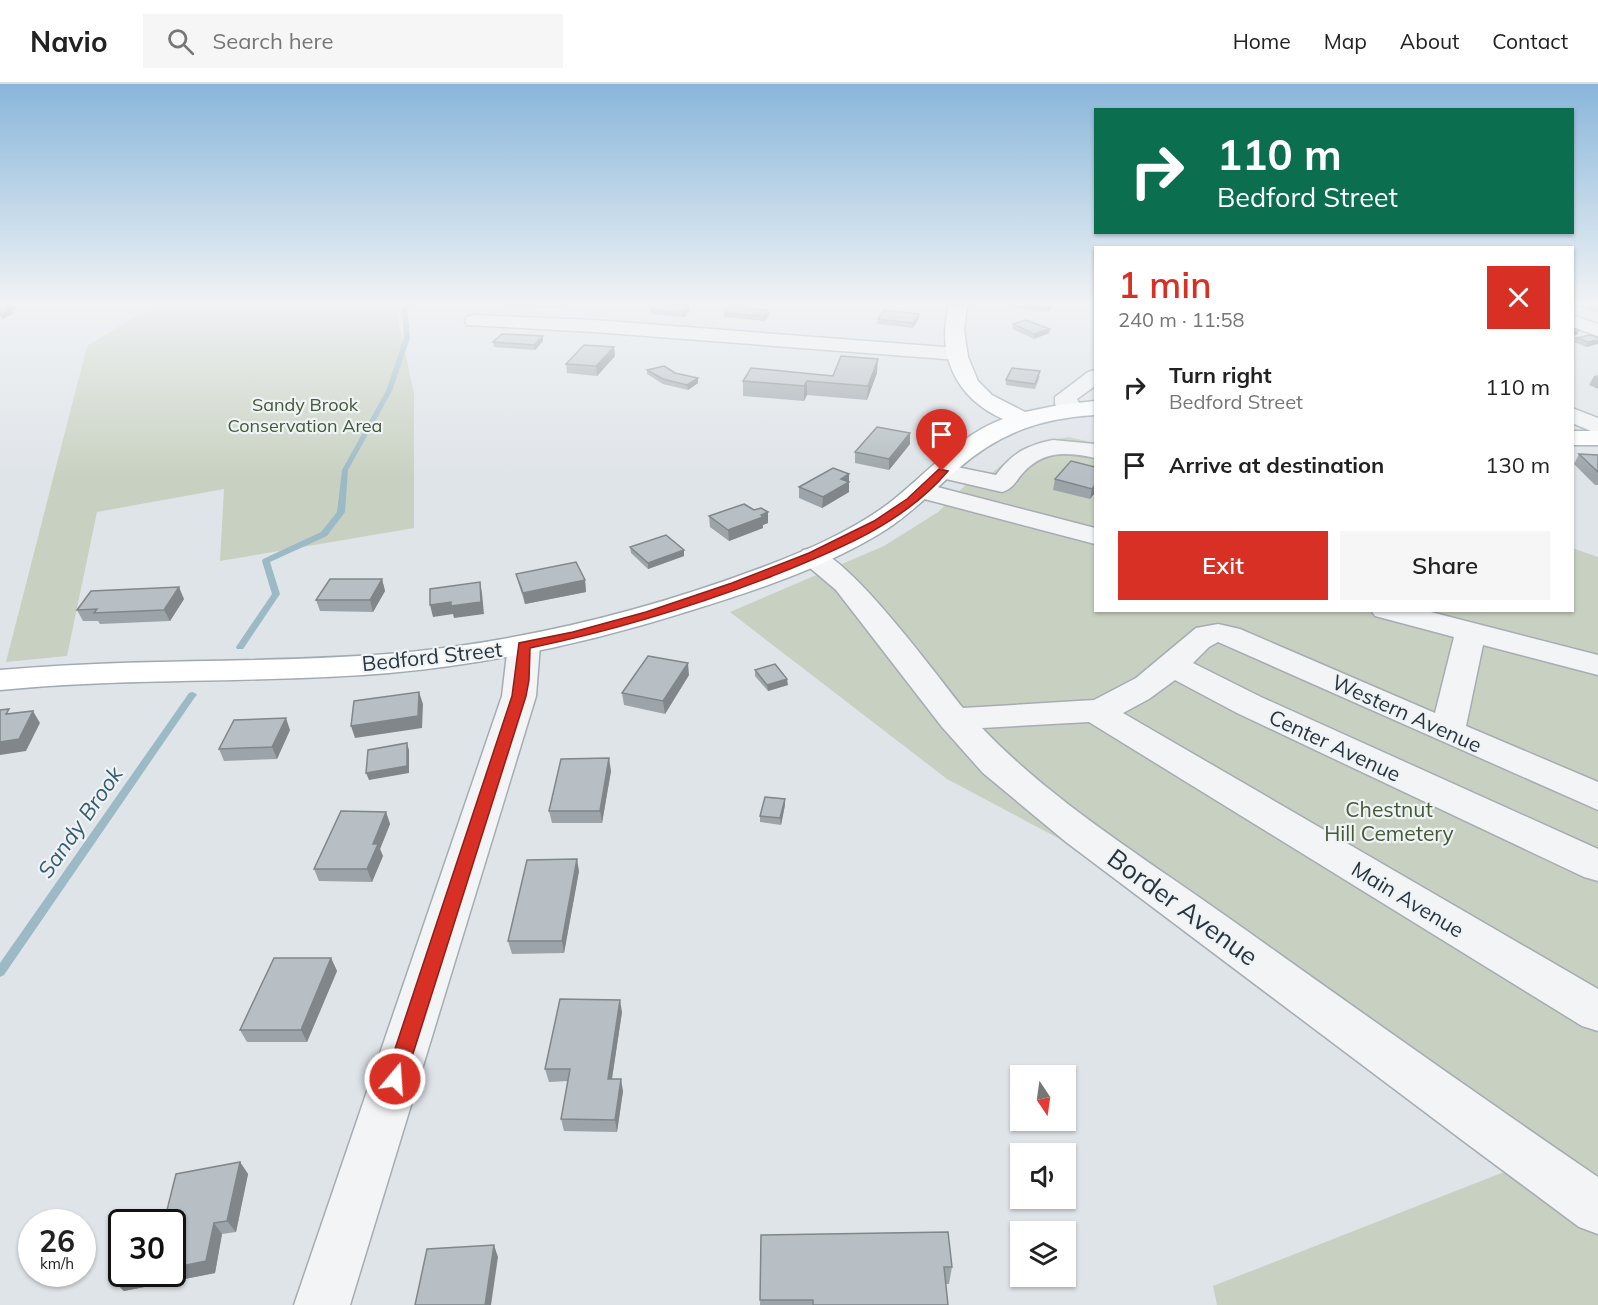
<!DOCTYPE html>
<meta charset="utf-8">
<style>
:root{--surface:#fff;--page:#f6f6f6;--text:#222;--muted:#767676;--line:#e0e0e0;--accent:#d93025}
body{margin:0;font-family:Mulish,sans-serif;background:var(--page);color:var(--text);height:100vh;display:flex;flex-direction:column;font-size:22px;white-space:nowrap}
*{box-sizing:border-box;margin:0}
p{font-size:20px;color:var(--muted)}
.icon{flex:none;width:33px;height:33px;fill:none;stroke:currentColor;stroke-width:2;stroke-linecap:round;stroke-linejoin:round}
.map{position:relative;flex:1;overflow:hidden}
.sheet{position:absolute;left:1094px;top:162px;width:480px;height:366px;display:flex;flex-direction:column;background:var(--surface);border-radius:0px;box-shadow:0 2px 4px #0004}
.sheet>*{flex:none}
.hud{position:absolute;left:1094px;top:24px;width:480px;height:126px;border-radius:0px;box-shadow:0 2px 4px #0004;background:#0b6e4f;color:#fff;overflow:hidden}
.needle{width:39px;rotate:167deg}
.fabs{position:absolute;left:1010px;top:981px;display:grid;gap:12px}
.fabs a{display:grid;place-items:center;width:66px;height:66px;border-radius:0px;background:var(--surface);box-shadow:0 2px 4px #0004;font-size:30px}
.speed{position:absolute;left:18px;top:1125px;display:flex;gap:12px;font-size:30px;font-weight:700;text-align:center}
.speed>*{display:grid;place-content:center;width:78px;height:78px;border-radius:50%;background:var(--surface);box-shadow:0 2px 4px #0004;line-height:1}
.speed small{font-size:15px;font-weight:400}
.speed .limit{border:3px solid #111;border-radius:9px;background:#fff;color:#111}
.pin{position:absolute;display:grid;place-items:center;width:51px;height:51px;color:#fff;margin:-62px -26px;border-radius:50% 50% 50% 0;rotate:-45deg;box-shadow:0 0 6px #0007}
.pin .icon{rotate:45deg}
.me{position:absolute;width:66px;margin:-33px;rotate:18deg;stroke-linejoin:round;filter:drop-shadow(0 0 4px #0008)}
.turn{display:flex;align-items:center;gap:21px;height:126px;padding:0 24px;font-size:27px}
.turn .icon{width:78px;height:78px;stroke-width:2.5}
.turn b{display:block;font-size:42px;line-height:51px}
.round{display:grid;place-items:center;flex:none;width:63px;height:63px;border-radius:0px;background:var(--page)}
.summary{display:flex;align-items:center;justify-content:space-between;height:102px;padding:0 24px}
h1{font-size:36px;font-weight:600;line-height:45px;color:var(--accent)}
.action{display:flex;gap:12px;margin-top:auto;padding:12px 24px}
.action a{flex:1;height:69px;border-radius:0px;background:var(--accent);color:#fff;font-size:24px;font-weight:600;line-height:69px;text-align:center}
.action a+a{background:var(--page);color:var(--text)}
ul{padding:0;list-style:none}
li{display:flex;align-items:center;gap:18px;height:78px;padding:0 24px}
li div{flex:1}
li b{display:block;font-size:22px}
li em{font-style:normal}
header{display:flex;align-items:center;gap:36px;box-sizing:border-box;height:84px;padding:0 30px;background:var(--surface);border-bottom:2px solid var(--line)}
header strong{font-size:28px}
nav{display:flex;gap:33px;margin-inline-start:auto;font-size:21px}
.search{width:420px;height:54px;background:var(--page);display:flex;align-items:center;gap:15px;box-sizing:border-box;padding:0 21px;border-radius:0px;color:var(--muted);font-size:22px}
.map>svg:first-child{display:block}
.green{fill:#c8d1c1}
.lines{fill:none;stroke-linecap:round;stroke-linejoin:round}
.stream{fill:#9cb9c6;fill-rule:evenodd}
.minor-casing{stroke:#a5acb2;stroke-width:3}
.major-casing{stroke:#9fabb3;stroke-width:3}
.minor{fill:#f2f4f6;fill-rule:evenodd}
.major{fill:#fff;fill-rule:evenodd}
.wall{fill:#9da4a9}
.shaded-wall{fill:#808689}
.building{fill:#b7bfc4;stroke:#808689;stroke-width:1.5}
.route{fill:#d93025;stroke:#8d1f18;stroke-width:1.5}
.labels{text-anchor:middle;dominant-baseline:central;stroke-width:4.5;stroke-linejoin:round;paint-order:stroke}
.far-park-label{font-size:18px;fill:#455937;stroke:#eff3f5}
.street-label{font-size:21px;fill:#29353e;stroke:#eff3f5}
.park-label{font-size:21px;fill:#455937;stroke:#eff3f5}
.water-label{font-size:22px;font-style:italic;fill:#365c6f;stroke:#eff3f5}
.near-street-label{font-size:26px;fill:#29353e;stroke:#eff3f5}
</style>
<header>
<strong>Navio</strong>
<div class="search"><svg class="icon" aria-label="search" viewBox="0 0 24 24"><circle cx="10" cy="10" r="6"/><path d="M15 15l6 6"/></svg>Search here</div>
<nav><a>Home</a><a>Map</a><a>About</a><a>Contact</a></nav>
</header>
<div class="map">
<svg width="1598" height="1221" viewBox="0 0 1598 1221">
<rect width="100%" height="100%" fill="#dfe4e8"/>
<!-- green -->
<path class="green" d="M154 221H405L398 234 414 310V444L220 477 224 405 97 428 67 572 6 578 87 262Z
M1069 353 1095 359V526H1572V464L1598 473V1221H1217L1213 1202 1504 1088 1073 762 947 695 730 528 884 462 938 428 977 390H991L1020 365 1045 357Z"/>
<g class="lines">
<!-- stream -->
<path class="stream" d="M404 221H409L407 224 410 254 392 307 348 386 345 428 327 452 270 478 280 510 243 565H237L236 563 272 510 262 477 263 475 321 448 337 428 342 386 386 307 404 254 402 224Z
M192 608 195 609 197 611 195 613 4 891 0 893V879L189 609Z"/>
<defs>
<path id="minor" d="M474 231 594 236 958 264 965 266 968 270 965 274 958 276 594 248 467 241 465 237 467 233Z
M1572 231 1598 240V252L1572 243Z
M1095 286V302L1077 315 1083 326 1080 331C1068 334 1062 330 1055 320V313L1088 288Z
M1572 324 1598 334V350L1572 339Z
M1053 356 1095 360V374C1066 368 1043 366 1022 390 1015 398 1013 405 1002 408L933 392 930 387 933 382 942 380 996 391C1011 370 1027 361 1053 356Z
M922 399 1095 444V460L913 412 909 407 913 402Z
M813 464C850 473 935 589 963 624L1094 616 1136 594 1196 544 1218 540 1240 545 1435 629 1454 553 1375 532 1371 526H1423L1598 571V591L1483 561 1466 642 1598 698V726L1218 558 1209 563 1193 579 1261 613 1598 765V797L1584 793 1237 629 1175 596 1149 615 1123 629 1598 905V947L1582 942 1089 638 982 644C1053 718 1143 773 1226 832 1350 920 1473 1008 1598 1093V1150L1579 1143 1466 1059 1066 758 983 689 942 643 836 506 803 478 799 472 803 466Z
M524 552 535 554 540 561 536 612 350 1221H294L502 612 508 561 513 554Z"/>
<path id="major" d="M949 221H967L964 246 968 273 978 297 992 311 1025 328 1059 321 1095 317V331C1041 334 999 349 958 385 935 405 913 428 887 445 827 483 757 506 689 527 591 558 491 580 389 589 259 600 129 593 0 606V586C129 574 259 580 388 570 514 559 637 530 755 486 801 469 849 449 888 420 926 391 957 352 1003 335 956 314 936 272 949 221Z
M1572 347H1598V361H1572Z"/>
</defs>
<!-- minor casing -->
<use href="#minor" class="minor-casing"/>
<!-- major casing -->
<use href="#major" class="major-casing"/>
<!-- minor -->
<use href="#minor" class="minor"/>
<!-- major -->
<use href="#major" class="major"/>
</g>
<!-- wall -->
<path class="wall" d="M511 221H565L561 224 511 222Z
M1015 221H1053L1048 228 1015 223Z
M1575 221H1598V229L1574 222Z
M651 226H690L684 233 651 230Z
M768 226 769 231 764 237 724 233V229Z
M919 230V234L913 244 877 240 878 235Z
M1013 240 1050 245 1049 249 1034 255 1012 245Z
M1576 254H1598L1586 263 1574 258Z
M543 257 535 266 494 263 493 258Z
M615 272 597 292 567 289 566 280Z
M647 286 698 299 688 306 663 300 647 290Z
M877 289 867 316 807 311 804 317 743 312V297Z
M1598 291V305L1589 301 1594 292Z
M1040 292 1035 305 1006 301V296Z
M910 360 889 386 855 379V368Z
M1579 370 1598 371V401H1595L1574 380Z
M1095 383V409L1090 415 1053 406 1055 395Z
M849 390V408L822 424 799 414V403Z
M709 432 768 439 763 441V444L729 457 710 443Z
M630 463 684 466V472L648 485 631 469Z
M517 490 585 496 586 508 525 520 519 501Z
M382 495 385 507 373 528 320 527 316 516Z
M184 515 170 537 100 540 98 537H83L77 526Z
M755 586 788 601 768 607 755 592Z
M689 591 665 630 624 621 622 609Z
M290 646 277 675 224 677 219 665Z
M611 687 602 739H552L549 727Z
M785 721 781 741 760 738V732Z
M386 728 390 740 380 765 383 772 372 798 319 797 314 785Z
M579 787 564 869 512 870 508 857Z
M331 874 337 887 307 958H247L240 946Z
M622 928 612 995 623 1007 617 1048 564 1047 561 1035 568 997 549 998 545 985Z
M240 1078 248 1090 236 1148 222 1150 215 1189 124 1207 113 1196 122 1190Z
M761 1151 952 1183 949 1200H946L948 1221H760Z"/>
<!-- shaded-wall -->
<path class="shaded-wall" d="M12 221H15L17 224 12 227 13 230 2 235 0 231 5 225Z
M689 221 690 226 684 233V228Z
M1049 221H1053L1048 228Z
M768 226 769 231 764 237V232Z
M919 230V234L913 244V239Z
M1050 245 1049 249 1034 255V250Z
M1580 246 1577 251 1572 252V248Z
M543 252V257L535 266 534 261Z
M1598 256V260L1586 263 1588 258Z
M614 263 615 272 597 292 596 282Z
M878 275 877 289 867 316 868 302Z
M698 294V299L688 306 687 301Z
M807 297V311L804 317V302Z
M910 349V360L889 386V375Z
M849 390V408L822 424 823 413 841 395Z
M1095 401V409L1090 415 1092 405Z
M768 428V439L763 441V444L729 457 728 446Z
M684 466V472L648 485V479Z
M382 495 385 507 373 528 370 516Z
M585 496 586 508 525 520 523 509Z
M480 498 482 509 484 530 454 534 453 530 433 533 430 521Z
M179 503 184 515 170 537 164 526Z
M688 579 689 591 665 630 663 617Z
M787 595 788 601 768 607 767 601Z
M419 608 423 620 422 644 355 654 351 642Z
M33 627 40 639 26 667 0 671V658Z
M286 634 290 646 277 675 272 663Z
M407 659 409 666V689L369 696 366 689Z
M609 674 611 687 602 739 600 727Z
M785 715V721L781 741 780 734Z
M386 728 390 740 380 765 383 772 372 798 367 785 373 760Z
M577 775 579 787 564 869 562 857Z
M331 874 337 887 307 958 301 946Z
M620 916 622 928 610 1007 608 995Z
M621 995 623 1007 617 1048 615 1036Z
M240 1078 248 1090 236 1148 227 1137Z
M214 1139 222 1150 215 1189 124 1207 113 1196 145 1190H172V1184Z
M494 1161 498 1173 491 1221H485Z"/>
<!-- building -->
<path class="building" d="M0 221H12L5 225H11L0 231Z
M655 221H689L684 228 651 226Z
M748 221 745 224 768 226 764 232 724 229 729 222Z
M884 226 919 230 913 239 878 235Z
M1026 236 1050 245 1034 250 1013 240Z
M1572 244 1580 246 1572 248Z
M502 250 543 252 534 261 493 258Z
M1591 251 1598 254V256L1588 258 1576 254Z
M584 261 614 263 596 282 566 280Z
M841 272 878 275 868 302 807 297 804 302 743 297 751 284 833 292Z
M664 282 675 289 698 294 687 301 663 295 647 286Z
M1012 284 1040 287 1035 300 1006 296Z
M877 343 910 349 889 375 855 368Z
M1579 370 1598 371V388Z
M1071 377 1095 383V401L1092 405 1055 395Z
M833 384 849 390 841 395 849 398 823 413 799 403Z
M744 420 754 426 761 424 768 428 761 431 763 433 728 446 709 432Z
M666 451 684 466 648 479 630 463Z
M576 478 585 496 523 509 516 490Z
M330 495H382L370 516H316Z
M480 498 481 518 451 522V518L430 521V505Z
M179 503 164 526 94 529 97 525 77 526 91 507Z
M648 572 688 579 663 617 622 609Z
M775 580 787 595 767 601 755 586Z
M419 608 418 632 351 642 354 617Z
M9 625 6 630 33 627 19 655 0 658V626Z
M286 634 272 663 219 665 234 636Z
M407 659V682L366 689 368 666Z
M609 674 600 727H549L561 675Z
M765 713 785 715 780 734 760 732Z
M341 727 386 728 373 760H378L367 785H314Z
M577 775 562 857H508L527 776Z
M274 874H331L301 946H240Z
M560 915 620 916 608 995H621L615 1036 561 1035 570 985H545Z
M240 1078 227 1137 214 1139 206 1177 172 1184V1138H164L176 1090Z
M948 1148 952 1183H944L948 1221H813V1216H760L761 1151Z
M494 1161 485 1221H415L427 1165Z
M122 1166V1190H145L113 1196Z"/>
<!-- sky -->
<linearGradient id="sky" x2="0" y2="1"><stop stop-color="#89b6da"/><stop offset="0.56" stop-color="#f1f3f5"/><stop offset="1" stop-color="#f1f3f5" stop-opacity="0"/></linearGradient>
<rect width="1598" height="392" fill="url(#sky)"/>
<!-- route -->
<path class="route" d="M939 385 948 387C903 441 832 468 770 493 692 523 612 547 530 564L529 596 526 612 405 995 402 1001 395 1004 388 1001 385 995 512 612 519 559 573 548 646 528 732 499 809 469 874 437 907 415Z"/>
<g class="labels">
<!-- far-park labels -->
<g class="far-park-label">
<text x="305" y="320">Sandy Brook<tspan x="305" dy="21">Conservation Area</tspan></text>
</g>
<!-- street labels -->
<g class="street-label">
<text transform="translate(432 572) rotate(-6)">Bedford Street</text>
<text transform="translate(1407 629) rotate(24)">Western Avenue</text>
<text transform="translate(1335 661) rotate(25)">Center Avenue</text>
<text transform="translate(1408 815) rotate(31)">Main Avenue</text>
</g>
<!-- park labels -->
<g class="park-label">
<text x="1389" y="725">Chestnut<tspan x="1389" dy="24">Hill Cemetery</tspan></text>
</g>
<!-- water labels -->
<g class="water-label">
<text transform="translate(80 738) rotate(-55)">Sandy Brook</text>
</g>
<!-- near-street labels -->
<g class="near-street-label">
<text transform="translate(1183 823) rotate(36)">Border Avenue</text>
</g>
</g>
</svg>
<div class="fabs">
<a><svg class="needle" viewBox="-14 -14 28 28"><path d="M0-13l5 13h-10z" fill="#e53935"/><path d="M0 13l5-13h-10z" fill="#767676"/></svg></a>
<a><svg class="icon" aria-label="sound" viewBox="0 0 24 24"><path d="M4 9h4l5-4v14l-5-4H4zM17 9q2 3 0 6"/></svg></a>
<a><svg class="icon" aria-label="layers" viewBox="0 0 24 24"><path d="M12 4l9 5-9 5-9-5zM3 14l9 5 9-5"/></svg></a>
</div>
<div class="speed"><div>26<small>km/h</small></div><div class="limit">30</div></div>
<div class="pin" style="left:942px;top:387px;background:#d93025"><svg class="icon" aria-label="arrive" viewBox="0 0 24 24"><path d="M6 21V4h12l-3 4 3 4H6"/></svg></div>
<svg class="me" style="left:395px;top:995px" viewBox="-20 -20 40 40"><circle r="17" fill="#d93025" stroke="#fff" stroke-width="3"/><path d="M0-11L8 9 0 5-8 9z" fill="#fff"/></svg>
<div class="hud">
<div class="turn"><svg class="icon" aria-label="right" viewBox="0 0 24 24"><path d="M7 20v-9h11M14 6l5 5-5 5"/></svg><div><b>110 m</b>Bedford Street</div></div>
</div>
<section class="sheet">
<div class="summary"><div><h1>1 min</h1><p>240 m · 11:58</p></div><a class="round" style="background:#d93025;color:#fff"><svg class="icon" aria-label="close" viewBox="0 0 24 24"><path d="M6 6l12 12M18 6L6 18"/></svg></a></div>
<ul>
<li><svg class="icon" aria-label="right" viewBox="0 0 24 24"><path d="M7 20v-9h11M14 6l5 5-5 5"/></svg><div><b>Turn right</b><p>Bedford Street</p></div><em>110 m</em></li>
<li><svg class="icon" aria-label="arrive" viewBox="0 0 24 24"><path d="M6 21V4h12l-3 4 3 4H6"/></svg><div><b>Arrive at destination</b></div><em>130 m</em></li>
</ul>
<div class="action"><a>Exit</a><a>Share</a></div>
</section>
</div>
